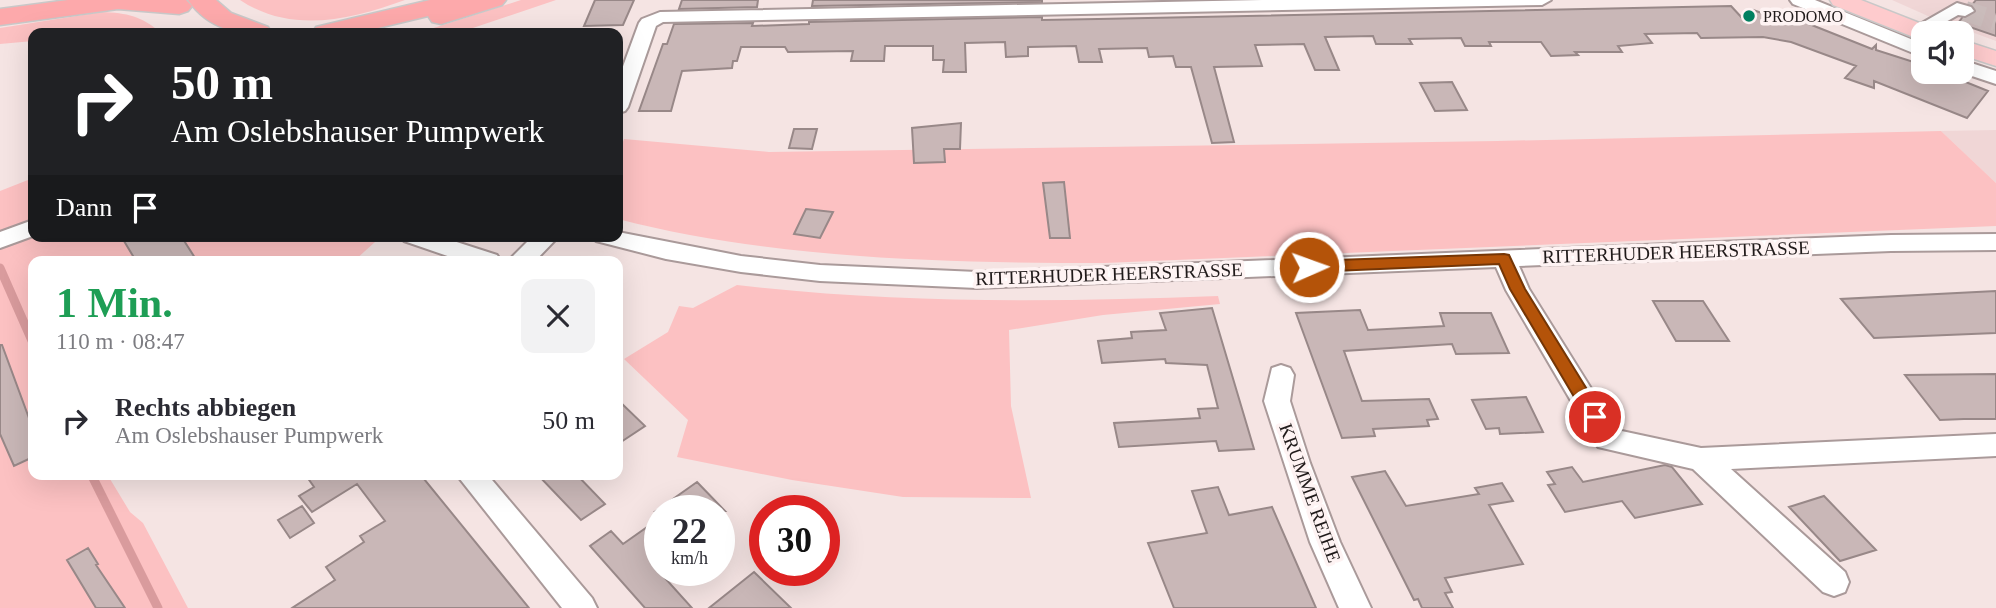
<!DOCTYPE html>
<html lang="de">
<meta charset="utf-8">
<style>
:root{--surface:#fff;--page:#f2f2f3;--text:#2b2b33;--muted:#7c7c81}
body{margin:0;font-family:Georgia,serif;background:var(--page);color:var(--text);height:100vh;display:flex;flex-direction:column;font-size:26px;white-space:nowrap}
*{box-sizing:border-box;margin:0}
p{font-size:23px;color:var(--muted)}
.icon{flex:none;width:38px;height:38px;fill:none;stroke:currentColor;stroke-width:2;stroke-linecap:round;stroke-linejoin:round}
.map{position:relative;flex:1;overflow:hidden}
.sheet{position:absolute;left:28px;top:256px;width:595px;height:224px;display:flex;flex-direction:column;background:var(--surface);border-radius:14px;box-shadow:0 7px 28px #0002}
.sheet>*{flex:none}
.top-card{position:absolute;left:28px;top:28px;width:595px;height:214px;border-radius:14px;box-shadow:0 7px 28px #0002;background:#202124;color:#fff;overflow:hidden}
.controls{position:absolute;left:1911px;top:21px;display:grid;gap:14px}
.controls a{display:grid;place-items:center;width:63px;height:63px;border-radius:14px;background:var(--surface);box-shadow:0 7px 28px #0002;font-size:35px}
.speed{position:absolute;left:644px;top:495px;display:flex;gap:14px;font-size:35px;font-weight:700;text-align:center}
.speed>*{display:grid;place-content:center;width:91px;height:91px;border-radius:50%;background:var(--surface);box-shadow:0 7px 28px #0002;line-height:1}
.speed small{font-size:18px;font-weight:400}
.speed .limit{border:10px solid #d22;background:#fff;color:#111}
.pin{position:absolute;display:grid;place-items:center;width:60px;height:60px;color:#fff;margin:-30px;border:4px solid #fff;border-radius:50%;box-shadow:0 2px 7px #0007}
.me{position:absolute;width:77px;margin:-38px;rotate:88deg;stroke-linejoin:round;filter:drop-shadow(0 0 5px #0008)}
.turn{display:flex;align-items:center;gap:24px;height:147px;padding:0 28px;font-size:32px}
.turn .icon{width:91px;height:91px;stroke-width:2.5}
.turn b{display:block;font-size:49px;line-height:60px}
.then{display:flex;align-items:center;height:66px;padding:0 28px;background:#0003;gap:14px;font-size:26px}
.round{display:grid;place-items:center;flex:none;width:74px;height:74px;border-radius:14px;background:var(--page)}
.summary{display:flex;align-items:center;justify-content:space-between;height:119px;padding:0 28px}
h1{font-size:42px;font-weight:600;line-height:52px;color:#1e9e55}
ul{padding:0;list-style:none}
li{display:flex;align-items:center;gap:21px;height:91px;padding:0 28px}
li div{flex:1}
li b{display:block;font-size:26px}
li em{font-style:normal}
.map>svg:first-child{display:block}
.built{fill:#f0d6d6}
.green{fill:#fcc1c2}
.lines{fill:none;stroke-linecap:round;stroke-linejoin:round}
.stream{stroke:#d99b9d;stroke-width:9}
.building{fill:#c9b7b7;stroke:#988888;stroke-width:2}
.minor-tunnel{stroke:#cabcbb;stroke-width:20;stroke-dasharray:20 10;stroke-linecap:butt}
.minor-casing{stroke:#aa9a9a;stroke-width:4}
.major-casing{stroke:#c9c8c8;stroke-width:3}
.highway-casing{stroke:#c9c8c8;stroke-width:3}
.minor{fill:#fff;fill-rule:evenodd}
.major{fill:#fecbcd;fill-rule:evenodd}
.highway{fill:#fda9ab;fill-rule:evenodd}
.route{fill:#b45309;stroke:#753606;stroke-width:2}
.poi-dot{fill:#018060;stroke:#fef3f3;stroke-width:2.5}
.labels{text-anchor:middle;dominant-baseline:central;stroke-width:7;stroke-linejoin:round;paint-order:stroke}
.far-poi-label{font-size:16px;fill:#201a1a;stroke:#fef3f3;text-anchor:start}
.street-label{font-size:19px;fill:#201a1a;stroke:#fef3f3}
</style>
<div class="map">
<svg width="1996" height="608" viewBox="0 0 1996 608">
<rect width="100%" height="100%" fill="#f5e4e3"/>
<!-- built -->
<path class="built" d="M1892 0H1996V41L1928 16Z
M1996 130V183L1941 131Z"/>
<!-- green -->
<path class="green" d="M240 0H405C350 20 291 34 240 0Z
M521 0H556L458 33H418Z
M102 12C127 13 142 16 161 33H33V41L0 44V28Z
M1941 131 1996 183V226L1104 263C946 263 771 259 618 219V156L624 139 769 152 1497 141Z
M33 178V236H359L375 242 354 261H33V474H107L130 512 143 523 188 608H0V191Z
M737 285C897 304 1057 302 1218 296L1220 304 1103 315 1009 330 1011 406 1031 498 903 497 792 480 677 457 688 420 624 359 668 332 679 306 693 308Z"/>
<g class="lines">
<!-- stream -->
<path class="stream" d="M0 268 33 343
M91 474 158 608"/>
</g>
<!-- building -->
<path class="building" d="M595 0H634L623 25 584 26Z
M682 0H758L757 7 679 9Z
M813 0H1042V2L812 6Z
M1976 0H1996V36L1958 23 1962 18 1975 13 1976 9 1972 5Z
M1731 6 1743 19 1753 10 1779 19 1784 14 1872 49 1876 45V50L1923 65V72H1941L1988 91 1967 118 1874 81V88L1845 78 1856 66 1791 42 1763 37 1701 38 1697 33 1645 34 1652 43 1618 46 1622 52H1575L1578 55 1551 56 1541 42H1489L1491 46H1465L1461 38 1409 39 1412 44H1376L1373 36 1325 37 1339 70H1315L1304 44 1255 45 1262 66 1214 67 1234 142 1212 143 1191 67H1176L1173 56 1149 57 1147 48 1099 49 1102 62H1079L1076 46 1028 47V56L1006 57 1005 42 965 43 966 72H943L944 60H933V46H885L884 61H851L853 51 788 52 785 47H741L737 61H733L732 68 682 71 671 111H639L663 44H667L674 24 753 23 752 26 809 24V22L1042 17V20L1098 19Z
M1452 82 1467 110 1435 111 1420 83Z
M961 123 960 149H944L945 162 914 163 912 128Z
M794 129H817L812 149 789 148Z
M1064 182 1070 238H1050L1043 183Z
M806 209 833 212 820 238 794 234Z
M121 236H181L197 261H136Z
M1996 291V333L1874 338 1841 299Z
M1653 301H1703L1729 341H1676Z
M1212 308 1254 449 1219 451 1216 441 1119 447 1114 423 1200 418 1198 409 1218 408 1207 365 1166 363 1165 359 1102 363 1098 341 1132 338 1131 332 1166 330 1160 313Z
M1360 310 1368 330 1444 326 1440 313H1491L1509 353 1456 354 1452 344 1344 351 1362 401 1429 399 1438 419 1427 420 1429 426 1373 429 1375 436 1342 438 1296 313Z
M0 345H2L33 429V457L14 466 0 434Z
M1996 374V419H1964L1940 420 1905 375Z
M1526 397 1543 432 1500 434 1499 428 1486 429 1472 400Z
M618 400 645 426 618 444Z
M1665 465 1672 467 1702 504 1635 518 1622 501 1565 512 1548 485 1555 484 1547 472 1572 467 1583 482Z
M1385 471 1406 506 1479 494 1475 488 1502 483 1513 501 1489 505 1523 564 1445 578 1452 592 1445 593 1453 608H1422L1418 599 1414 600 1352 477Z
M305 474H420L529 608H292L335 580 326 567 364 542 360 536 385 521 357 484 312 512 299 496 314 487Z
M537 474H576L605 504 581 520Z
M697 482 725 511H656Z
M1218 487 1229 515 1272 507 1316 608H1174L1148 543 1207 533 1192 491Z
M1824 496 1876 550 1840 561 1789 507Z
M302 506 314 523 290 538 278 520Z
M660 518V549L651 556 660 565V570L669 574 664 577 692 608H645L590 546 611 531 623 544Z
M88 548 98 564 96 565 125 608H96L67 560Z
M754 572 791 608H709Z"/>
<g class="lines">
<!-- minor-tunnel -->
<path class="minor-tunnel" d="M1965 11 1996 21"/>
<defs>
<path id="minor" d="M1262 0H1551L1542 5 663 22 656 26 628 107 625 111 618 113V80L639 23 642 19 660 12Z
M1790 0H1815L1923 44V57L1793 4Z
M1957 3 1971 7 1974 11 1965 16 1958 15 1923 35H1910L1908 31Z
M1962 60 1996 71V84L1960 72Z
M33 220V236L0 248V232Z
M618 232 741 256 820 265 977 272 1891 235 1996 234V250L1891 251 1519 266 1529 289 1617 430 1701 448 1996 434V456L1731 469 1845 572 1849 582 1845 592 1834 596 1823 592 1693 469 1598 447 1506 290 1496 267 977 288 820 281 741 272 666 259 596 241 593 236H618Z
M401 236H438L497 255 501 261H462L404 241Z
M533 236H559L535 261H508Z
M1281 365 1290 368 1294 375 1290 401 1310 463 1340 542 1371 608H1339L1310 542 1264 401 1272 368Z
M456 474H487L592 598 597 608H562Z"/>
<path id="major" d="M1830 0H1861L1932 28 1936 33H1923V40L1916 38 1833 5Z
M1962 40 1996 51V66L1962 55Z"/>
<path id="highway" d="M68 0H186L192 6 188 11 179 14 118 9 0 25V9Z
M188 0H216L231 13 268 27 272 33C238 35 209 30 188 0Z
M430 0H506L502 5 441 24 432 22 428 16 357 33H312L316 27Z"/>
</defs>
<!-- minor casing -->
<use href="#minor" class="minor-casing"/>
<!-- major casing -->
<use href="#major" class="major-casing"/>
<!-- highway casing -->
<use href="#highway" class="highway-casing"/>
<!-- minor -->
<use href="#minor" class="minor"/>
<!-- major -->
<use href="#major" class="major"/>
<!-- highway -->
<use href="#highway" class="highway"/>
</g>
<!-- route -->
<path class="route" d="M1504 254 1509 255 1525 289 1601 412 1604 417 1601 422H1589L1510 289 1499 264 1309 272 1302 267 1309 261Z"/>
<!-- markers -->
<circle class="poi-dot" cx="1749" cy="16" r="7"/>
<g class="labels">
<!-- far-poi labels -->
<g class="far-poi-label">
<text x="1763" y="16">PRODOMO</text>
</g>
<!-- street labels -->
<g class="street-label">
<text transform="translate(1676 252) rotate(-2)">RITTERHUDER HEERSTRASSE</text>
<text transform="translate(1109 274) rotate(-2)">RITTERHUDER HEERSTRASSE</text>
<text transform="translate(1310 493) rotate(70)">KRUMME REIHE</text>
</g>
</g>
</svg>
<div class="controls">
<a><svg class="icon" aria-label="sound" viewBox="0 0 24 24"><path d="M4 9h4l5-4v14l-5-4H4zM17 9q2 3 0 6"/></svg></a>
</div>
<div class="speed"><div>22<small>km/h</small></div><div class="limit">30</div></div>
<div class="pin" style="left:1595px;top:417px;background:#d93025"><svg class="icon" aria-label="arrive" viewBox="0 0 24 24"><path d="M6 21V4h12l-3 4 3 4H6"/></svg></div>
<svg class="me" style="left:1309px;top:267px" viewBox="-20 -20 40 40"><circle r="17" fill="#b45309" stroke="#fff" stroke-width="3"/><path d="M0-11L8 9 0 5-8 9z" fill="#fff"/></svg>
<div class="top-card">
<div class="turn"><svg class="icon" aria-label="right" viewBox="0 0 24 24"><path d="M7 20v-9h11M14 6l5 5-5 5"/></svg><div><b>50 m</b>Am Oslebshauser Pumpwerk</div></div>
<div class="then">Dann<svg class="icon" aria-label="arrive" viewBox="0 0 24 24"><path d="M6 21V4h12l-3 4 3 4H6"/></svg></div>
</div>
<section class="sheet">
<div class="summary"><div><h1>1 Min.</h1><p>110 m · 08:47</p></div><a class="round"><svg class="icon" aria-label="close" viewBox="0 0 24 24"><path d="M6 6l12 12M18 6L6 18"/></svg></a></div>
<ul>
<li><svg class="icon" aria-label="right" viewBox="0 0 24 24"><path d="M7 20v-9h11M14 6l5 5-5 5"/></svg><div><b>Rechts abbiegen</b><p>Am Oslebshauser Pumpwerk</p></div><em>50 m</em></li>
</ul>
</section>
</div>
